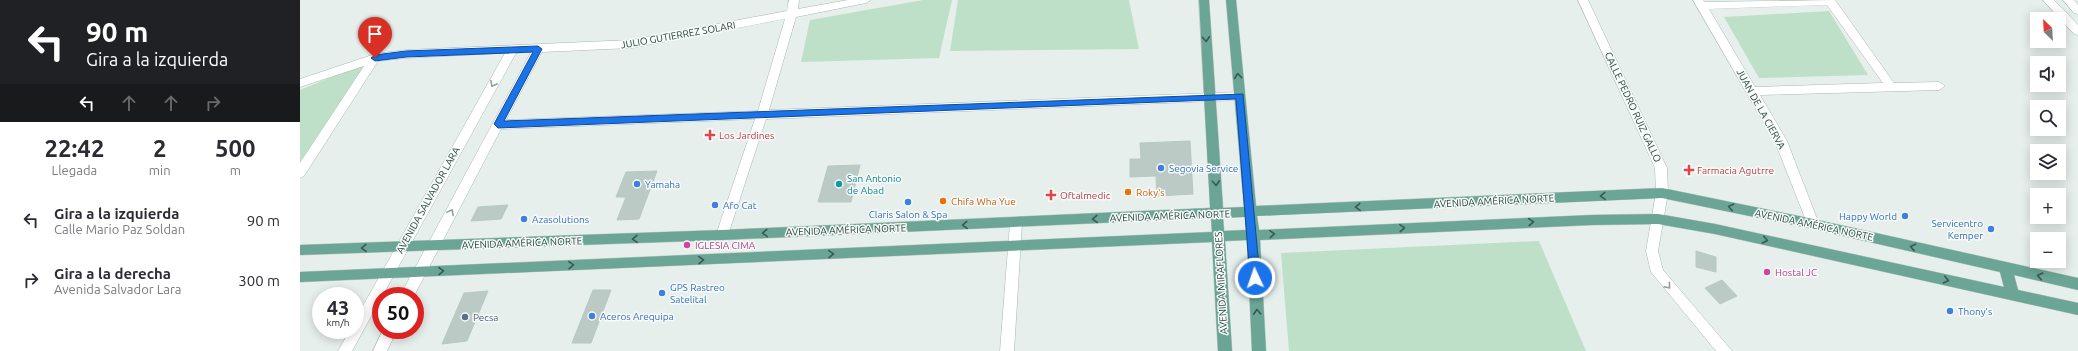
<!DOCTYPE html>
<html lang="es">
<meta charset="utf-8">
<style>
:root{--surface:#fff;--page:#f7f7f7;--text:#2b2b33;--muted:#7c7c81}
body{margin:0;font-family:Ubuntu,sans-serif;background:var(--page);color:var(--text);height:100vh;display:flex;flex-direction:column;font-size:15px;white-space:nowrap}
*{box-sizing:border-box;margin:0}
p{font-size:13px;color:var(--muted)}
.icon{flex:none;width:22px;height:22px;fill:none;stroke:currentColor;stroke-width:2;stroke-linecap:round;stroke-linejoin:round}
.map{position:relative;flex:1;overflow:hidden}
.sheet{display:flex;flex-direction:column;background:var(--surface);width:300px}
.sheet>*{flex:none}
.top-card{background:#202124;color:#fff;overflow:hidden}
.needle{width:26px;rotate:336deg}
.tools{position:absolute;left:1730px;top:12px;display:grid;gap:8px}
.tools a{display:grid;place-items:center;width:36px;height:36px;border-radius:0px;background:var(--surface);box-shadow:0 2px 10px #0003;font-size:20px}
.speed{position:absolute;left:12px;top:287px;display:flex;gap:8px;font-size:20px;font-weight:700;text-align:center}
.speed>*{display:grid;place-content:center;width:52px;height:52px;border-radius:50%;background:var(--surface);box-shadow:0 2px 10px #0003;line-height:1}
.speed small{font-size:10px;font-weight:400}
.speed .limit{border:6px solid #d22;background:#fff;color:#111}
.pin{position:absolute;display:grid;place-items:center;width:34px;height:34px;color:#fff;margin:-41px -17px;border-radius:50% 50% 50% 0;rotate:-45deg;box-shadow:0 0 4px #0007}
.pin .icon{rotate:45deg}
.me{position:absolute;width:44px;margin:-22px;rotate:357deg;stroke-linejoin:round;filter:drop-shadow(0 0 3px #0008)}
.turn{display:flex;align-items:center;gap:14px;height:84px;padding:0 20px;font-size:18px}
.turn .icon{width:52px;height:52px;stroke-width:2.5}
.turn b{display:block;font-size:28px;line-height:34px}
.lanes{display:flex;align-items:center;height:38px;padding:0 20px;background:#0003;justify-content:center;gap:20px;direction:ltr}
.lanes .off{opacity:.35}
.eta{display:flex;justify-content:space-evenly;align-items:center;height:68px;text-align:center}
.eta b{font-size:24px;font-weight:600;line-height:28px}
ul{padding:0;list-style:none}
li{display:flex;align-items:center;gap:12px;height:60px;padding:0 20px}
li div{flex:1}
li b{display:block;font-size:15px}
li em{font-style:normal}
main{display:flex;flex:1;min-height:0}
.map>svg:first-child{display:block}
.green{fill:#bfe0c8}
.building{fill:#bbcac4;stroke:#b8c9c2}
.lines{fill:none;stroke-linecap:round;stroke-linejoin:round}
.minor-casing{stroke:#a8b8b2;stroke-width:1}
.major-casing{stroke:#c2cac8;stroke-width:1}
.minor{fill:#fff;fill-rule:evenodd}
.major{fill:#6aa596;fill-rule:evenodd}
.oneway{stroke:#365b51}
.oneway2{stroke:#92a09c}
.route{fill:#1a73e8;stroke:#114b97}
.health-dot{fill:#e0444e;stroke:#f7fbf9;stroke-width:1.5}
.shop-dot{fill:#3f7fe0;stroke:#f7fbf9;stroke-width:1.5}
.culture-dot{fill:#0f9aa8;stroke:#f7fbf9;stroke-width:1.5}
.food-dot{fill:#e8710a;stroke:#f7fbf9;stroke-width:1.5}
.hotel-dot{fill:#d1479c;stroke:#f7fbf9;stroke-width:1.5}
.service-dot{fill:#5c6f8a;stroke:#f7fbf9;stroke-width:1.5}
.labels{text-anchor:middle;dominant-baseline:central;stroke-width:3;stroke-linejoin:round;paint-order:stroke}
.street-label{font-size:10px;fill:#24423a;stroke:#f7fbf9}
.health-label{font-size:10px;fill:#be3a42;stroke:#f7fbf9;text-anchor:start}
.shop-label{font-size:10px;fill:#366cbe;stroke:#f7fbf9;text-anchor:start}
.culture-label{font-size:10px;fill:#0d838f;stroke:#f7fbf9;text-anchor:start}
.food-label{font-size:10px;fill:#c56008;stroke:#f7fbf9;text-anchor:start}
.hotel-label{font-size:10px;fill:#b23c85;stroke:#f7fbf9;text-anchor:start}
.service-label{font-size:10px;fill:#4e5e75;stroke:#f7fbf9;text-anchor:start}
</style>
<main>
<section class="sheet">
<div class="top-card">
<div class="turn"><svg class="icon" aria-label="left" viewBox="0 0 24 24"><path d="M17 20v-9H6M10 6l-5 5 5 5"/></svg><div><b>90 m</b>Gira a la izquierda</div></div>
<div class="lanes"><svg class="icon" aria-label="left" viewBox="0 0 24 24"><path d="M17 20v-9H6M10 6l-5 5 5 5"/></svg><svg class="icon off" aria-label="ahead" viewBox="0 0 24 24"><path d="M12 20V5M6 11l6-6 6 6"/></svg><svg class="icon off" aria-label="ahead" viewBox="0 0 24 24"><path d="M12 20V5M6 11l6-6 6 6"/></svg><svg class="icon off" aria-label="right" viewBox="0 0 24 24"><path d="M7 20v-9h11M14 6l5 5-5 5"/></svg></div>
</div>
<div class="eta">
<div><b>22:42</b><p>Llegada</p></div>
<div><b>2</b><p>min</p></div>
<div><b>500</b><p>m</p></div>
</div>
<ul>
<li><svg class="icon" aria-label="left" viewBox="0 0 24 24"><path d="M17 20v-9H6M10 6l-5 5 5 5"/></svg><div><b>Gira a la izquierda</b><p>Calle Mario Paz Soldan</p></div><em>90 m</em></li>
<li><svg class="icon" aria-label="right" viewBox="0 0 24 24"><path d="M7 20v-9h11M14 6l5 5-5 5"/></svg><div><b>Gira a la derecha</b><p>Avenida Salvador Lara</p></div><em>300 m</em></li>
</ul>
</section>
<div class="map">
<svg width="1778" height="351" viewBox="0 0 1778 351">
<rect width="100%" height="100%" fill="#e6efeb"/>
<!-- green -->
<path class="green" d="M623 0H652L639 58 501 62 510 20Z
M658 0H829L839 49 650 51Z
M1529 11 1568 75 1459 78 1424 17Z
M66 63 0 162V90Z
M1239 241 1286 351H989L981 253Z"/>
<!-- building -->
<path class="building" d="M890 141 893 194 857 196 856 176 830 177V159H841L840 143Z
M560 165 551 202H518L528 166Z
M357 171 339 219 317 220 326 197H316L326 172Z
M208 205 201 219 171 221 178 207Z
M1396 251 1416 257V272L1396 267Z
M1422 280 1437 296 1420 304 1405 288Z
M293 290H311L291 343H272Z
M188 291 167 341 142 344 164 293Z"/>
<g class="lines">
<defs>
<path id="minor" d="M489 0H499L498 9 548 0H571L566 3 496 17 469 110 940 92 946 96 940 100 466 119 428 235 426 239 422 240 418 239 416 235 455 119 201 129 114 296H100L231 52 216 53 52 351H38L50 330H55V320L205 53 106 58 78 61 4 176 0 178V163L64 66 0 87V79L75 54 106 50 331 40 487 11ZM485 19 458 111 206 120 242 52 331 48Z
M1278 0H1288L1367 168 1368 193 1358 251 1363 270 1432 351H1416L1351 272 1346 251 1356 193 1355 168Z
M1393 0H1403L1405 2 1535 0 1594 83 1639 82 1645 86 1639 90 1460 95 1487 141 1519 224 1517 228 1513 229 1509 228 1475 142ZM1527 5 1583 83 1455 87 1409 9Z
M1743 0H1754L1778 25V35L1774 34Z
M1763 0H1774L1778 5V14L1774 13Z
M716 218 720 219 722 223 714 351H700L710 223 712 219Z
M83 330H97L87 351H73Z"/>
<path id="major" d="M899 0H909L923 208 944 207 926 0H936L956 206 1362 188 1513 219 1778 278V290L1714 275 1718 290 1778 303V315L1415 234 1358 224 1292 225 960 240 966 351H952L947 240 925 241 932 351H918L912 242 0 282V272L912 232 911 218 422 240 0 255V245L422 230 910 208ZM1362 198 1513 229 1700 272 1704 287 1415 224 1358 214 1292 215 959 230 957 216ZM945 217 946 230 924 231 923 218Z"/>
</defs>
<!-- minor casing -->
<use href="#minor" class="minor-casing"/>
<!-- major casing -->
<use href="#major" class="major-casing"/>
<!-- minor -->
<use href="#minor" class="minor"/>
<!-- major -->
<use href="#major" class="major"/>
</g>
<!-- one-way arrows -->
<defs><path id="oneway-chevron" d="M-2-3.5L2.5 0L-2 3.5" fill="none" stroke-width="1.6" stroke-linecap="round" stroke-linejoin="round"/></defs>
<g class="oneway">
<use href="#oneway-chevron" transform="translate(906 39) rotate(86)"/>
<use href="#oneway-chevron" transform="translate(938 76) rotate(-95)"/>
<use href="#oneway-chevron" transform="translate(916 183) rotate(86)"/>
<use href="#oneway-chevron" transform="translate(1303 196) rotate(177)"/>
<use href="#oneway-chevron" transform="translate(1058 207) rotate(177)"/>
<use href="#oneway-chevron" transform="translate(1431 207) rotate(-168)"/>
<use href="#oneway-chevron" transform="translate(795 219) rotate(178)"/>
<use href="#oneway-chevron" transform="translate(1231 222) rotate(-3)"/>
<use href="#oneway-chevron" transform="translate(665 225) rotate(178)"/>
<use href="#oneway-chevron" transform="translate(1102 228) rotate(-3)"/>
<use href="#oneway-chevron" transform="translate(465 233) rotate(178)"/>
<use href="#oneway-chevron" transform="translate(972 234) rotate(-3)"/>
<use href="#oneway-chevron" transform="translate(335 239) rotate(178)"/>
<use href="#oneway-chevron" transform="translate(1465 240) rotate(12)"/>
<use href="#oneway-chevron" transform="translate(1613 247) rotate(-167)"/>
<use href="#oneway-chevron" transform="translate(64 248) rotate(178)"/>
<use href="#oneway-chevron" transform="translate(531 254) rotate(-2)"/>
<use href="#oneway-chevron" transform="translate(401 260) rotate(-2)"/>
<use href="#oneway-chevron" transform="translate(271 265) rotate(-2)"/>
<use href="#oneway-chevron" transform="translate(141 271) rotate(-2)"/>
<use href="#oneway-chevron" transform="translate(1740 276) rotate(-168)"/>
<use href="#oneway-chevron" transform="translate(1646 280) rotate(12)"/>
<use href="#oneway-chevron" transform="translate(957 312) rotate(-93)"/>
</g>
<g class="oneway2">
<use href="#oneway-chevron" transform="translate(193 84) rotate(119)"/>
<use href="#oneway-chevron" transform="translate(151 212) rotate(-62)"/>
<use href="#oneway-chevron" transform="translate(1368 286) rotate(50)"/>
</g>
<!-- route -->
<path class="route" d="M238 46 242 49 204 121 943 94 960 278 955 283 950 278 936 99 198 128 194 124 233 52 106 57 75 61 71 58 75 55 106 51Z"/>
<!-- markers -->
<g class="health-dot">
<path d="M408 129h4v4h4v4h-4v4h-4v-4h-4v-4h4z"/>
<path d="M1387 164h4v4h4v4h-4v4h-4v-4h-4v-4h4z"/>
<path d="M749 189h4v4h4v4h-4v4h-4v-4h-4v-4h4z"/>
</g>
<g class="shop-dot">
<circle cx="861" cy="168" r="4"/>
<circle cx="337" cy="184" r="4"/>
<circle cx="608" cy="202" r="4"/>
<circle cx="415" cy="205" r="4"/>
<circle cx="1605" cy="216" r="4"/>
<circle cx="224" cy="219" r="4"/>
<circle cx="1691" cy="229" r="4"/>
<circle cx="362" cy="293" r="4"/>
<circle cx="1650" cy="311" r="4"/>
<circle cx="292" cy="316" r="4"/>
</g>
<circle class="culture-dot" cx="539" cy="184" r="4"/>
<g class="food-dot">
<circle cx="828" cy="192" r="4"/>
<circle cx="643" cy="201" r="4"/>
</g>
<g class="hotel-dot">
<circle cx="387" cy="245" r="4"/>
<circle cx="1467" cy="272" r="4"/>
</g>
<circle class="service-dot" cx="165" cy="317" r="4"/>
<g class="labels">
<!-- street labels -->
<g class="street-label">
<text transform="translate(378 35) rotate(-10)">JULIO GUTIERREZ SOLARI</text>
<text transform="translate(1333 107) rotate(65)">CALLE PEDRO RUIZ GALLO</text>
<text transform="translate(1461 109) rotate(61)">JUAN DE LA CIERVA</text>
<text transform="translate(128 200) rotate(-61)">AVENIDA SALVADOR LARA</text>
<text transform="translate(1194 201) rotate(-3)">AVENIDA AMÉRICA NORTE</text>
<text transform="translate(870 216) rotate(-2)">AVENIDA AMÉRICA NORTE</text>
<text transform="translate(1514 225) rotate(12)">AVENIDA AMÉRICA NORTE</text>
<text transform="translate(546 230) rotate(-2)">AVENIDA AMÉRICA NORTE</text>
<text transform="translate(222 243) rotate(-2)">AVENIDA AMÉRICA NORTE</text>
<text transform="translate(921 283) rotate(-93)">AVENIDA MIRAFLORES</text>
</g>
<!-- health labels -->
<g class="health-label">
<text x="419" y="135">Los Jardines</text>
<text x="1397" y="170">Farmacia Agutrre</text>
<text x="760" y="195">Oftalmedic</text>
</g>
<!-- shop labels -->
<g class="shop-label">
<text x="869" y="168">Segovia Service</text>
<text x="345" y="184">Yamaha</text>
<text x="423" y="205">Afo Cat</text>
<text x="608" y="214" text-anchor="middle">Claris Salon &amp; Spa</text>
<text x="1597" y="216" text-anchor="end">Happy World</text>
<text x="232" y="219">Azasolutions</text>
<text x="1683" y="223" text-anchor="end">Servicentro<tspan x="1683" dy="12">Kemper</tspan></text>
<text x="370" y="287">GPS Rastreo<tspan x="370" dy="12">Satelital</tspan></text>
<text x="1658" y="311">Thony's</text>
<text x="300" y="316">Aceros Arequipa</text>
</g>
<!-- culture labels -->
<g class="culture-label">
<text x="547" y="178">San Antonio<tspan x="547" dy="12">de Abad</tspan></text>
</g>
<!-- food labels -->
<g class="food-label">
<text x="836" y="192">Roky's</text>
<text x="651" y="201">Chifa Wha Yue</text>
</g>
<!-- hotel labels -->
<g class="hotel-label">
<text x="395" y="245">IGLESIA CIMA</text>
<text x="1475" y="272">Hostal JC</text>
</g>
<!-- service labels -->
<g class="service-label">
<text x="173" y="317">Pecsa</text>
</g>
</g>
</svg>
<div class="tools">
<a><svg class="needle" viewBox="-14 -14 28 28"><path d="M0-13l5 13h-10z" fill="#e53935"/><path d="M0 13l5-13h-10z" fill="#7c7c81"/></svg></a>
<a><svg class="icon" aria-label="sound" viewBox="0 0 24 24"><path d="M4 9h4l5-4v14l-5-4H4zM17 9q2 3 0 6"/></svg></a>
<a><svg class="icon" aria-label="search" viewBox="0 0 24 24"><circle cx="10" cy="10" r="6"/><path d="M15 15l6 6"/></svg></a>
<a><svg class="icon" aria-label="layers" viewBox="0 0 24 24"><path d="M12 4l9 5-9 5-9-5zM3 14l9 5 9-5"/></svg></a>
<a>+</a>
<a>−</a>
</div>
<div class="speed"><div>43<small>km/h</small></div><div class="limit">50</div></div>
<div class="pin" style="left:75px;top:58px;background:#d93025"><svg class="icon" aria-label="arrive" viewBox="0 0 24 24"><path d="M6 21V4h12l-3 4 3 4H6"/></svg></div>
<svg class="me" style="left:955px;top:278px" viewBox="-20 -20 40 40"><circle r="17" fill="#1a73e8" stroke="#fff" stroke-width="3"/><path d="M0-11L8 9 0 5-8 9z" fill="#fff"/></svg>
</div>
</main>
